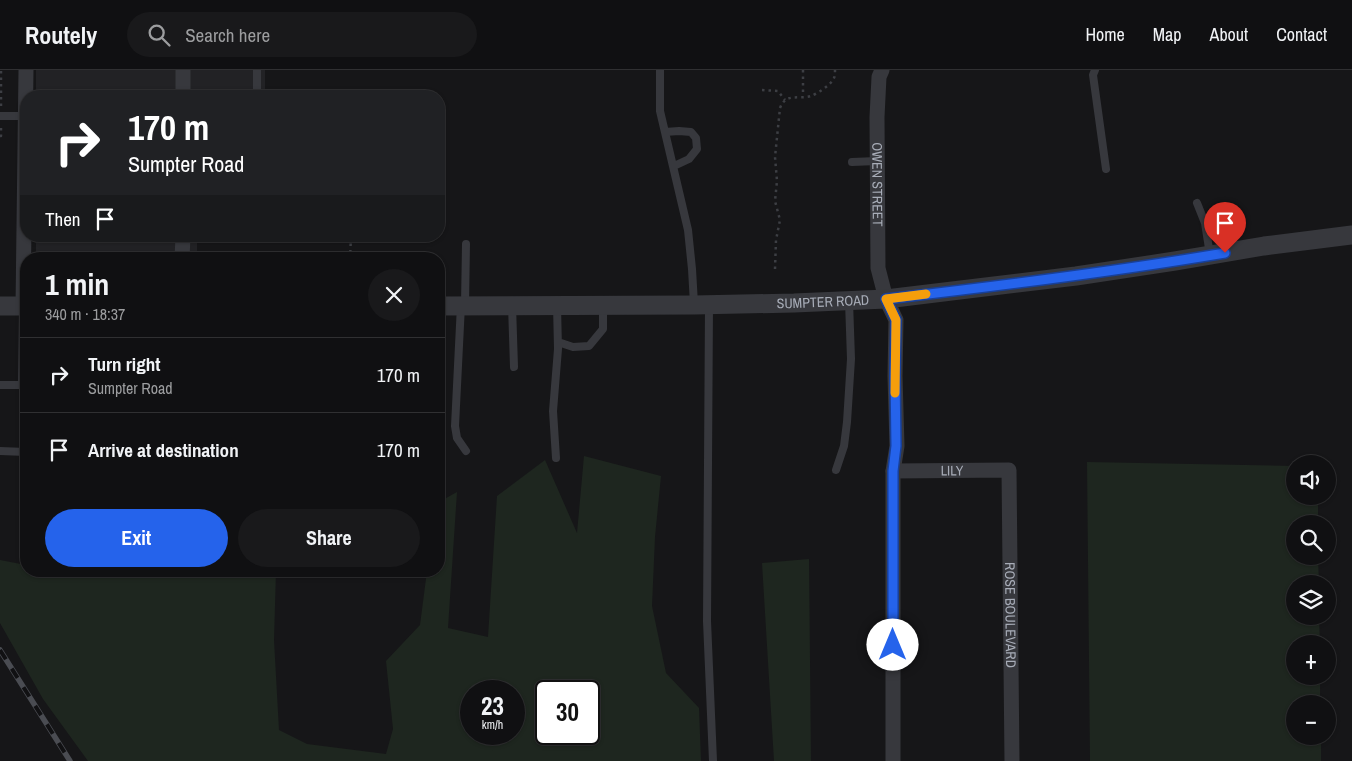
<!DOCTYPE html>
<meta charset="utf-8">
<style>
:root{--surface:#101012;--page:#19191b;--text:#f1f3f6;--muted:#9c9d9f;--line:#303032;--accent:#2563eb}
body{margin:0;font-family:"Archivo Narrow",sans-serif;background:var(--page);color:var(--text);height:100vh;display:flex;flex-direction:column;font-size:19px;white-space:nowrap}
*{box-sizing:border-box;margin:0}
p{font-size:16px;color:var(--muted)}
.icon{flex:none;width:28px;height:28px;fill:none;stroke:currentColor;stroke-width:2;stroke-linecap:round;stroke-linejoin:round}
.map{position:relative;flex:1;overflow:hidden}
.details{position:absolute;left:20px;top:182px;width:425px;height:325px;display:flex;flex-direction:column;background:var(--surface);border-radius:20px;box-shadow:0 1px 4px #0004,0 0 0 1px var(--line)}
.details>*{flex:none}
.guide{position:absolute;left:20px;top:20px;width:425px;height:152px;border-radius:20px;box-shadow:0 1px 4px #0004,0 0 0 1px var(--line);background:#202124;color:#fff;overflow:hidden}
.tools{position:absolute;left:1286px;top:385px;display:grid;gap:10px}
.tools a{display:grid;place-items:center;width:50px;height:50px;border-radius:50%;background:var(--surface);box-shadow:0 1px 4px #0004,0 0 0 1px var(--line);font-size:25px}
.speed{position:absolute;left:460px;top:610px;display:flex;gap:10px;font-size:25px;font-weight:700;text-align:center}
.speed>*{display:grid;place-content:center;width:65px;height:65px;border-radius:50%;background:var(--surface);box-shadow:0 1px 4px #0004,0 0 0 1px var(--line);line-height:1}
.speed small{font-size:12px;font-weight:400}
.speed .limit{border:2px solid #111;border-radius:8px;background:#fff;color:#111}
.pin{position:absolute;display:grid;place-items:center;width:42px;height:42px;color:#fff;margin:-51px -21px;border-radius:50% 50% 50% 0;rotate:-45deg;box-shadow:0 0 5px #0007}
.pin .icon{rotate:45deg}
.me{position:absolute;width:55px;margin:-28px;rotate:0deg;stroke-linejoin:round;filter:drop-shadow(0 0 4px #0008)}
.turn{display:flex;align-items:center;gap:18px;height:105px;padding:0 25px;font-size:22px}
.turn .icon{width:65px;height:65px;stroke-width:2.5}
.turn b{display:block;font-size:35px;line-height:42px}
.then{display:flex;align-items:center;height:48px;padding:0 25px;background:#0003;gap:10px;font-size:19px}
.round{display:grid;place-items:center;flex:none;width:52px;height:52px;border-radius:26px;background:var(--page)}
.summary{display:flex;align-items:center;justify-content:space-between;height:85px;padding:0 25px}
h1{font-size:30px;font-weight:700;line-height:38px}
.cta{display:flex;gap:10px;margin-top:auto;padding:10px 25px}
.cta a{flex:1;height:58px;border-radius:30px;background:var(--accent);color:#fff;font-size:20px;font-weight:700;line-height:58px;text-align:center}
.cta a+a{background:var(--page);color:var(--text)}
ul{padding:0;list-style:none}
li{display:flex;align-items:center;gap:15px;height:75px;padding:0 25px;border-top:1px solid var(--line)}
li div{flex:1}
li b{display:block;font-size:19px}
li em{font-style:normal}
header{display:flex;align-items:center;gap:30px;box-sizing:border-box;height:70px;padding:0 25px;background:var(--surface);border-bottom:1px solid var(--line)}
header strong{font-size:24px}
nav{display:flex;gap:28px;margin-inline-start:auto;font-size:18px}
.search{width:350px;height:45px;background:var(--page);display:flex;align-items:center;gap:12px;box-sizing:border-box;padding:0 18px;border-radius:28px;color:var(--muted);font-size:19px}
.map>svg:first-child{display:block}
.built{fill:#222225}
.green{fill:#1e261f;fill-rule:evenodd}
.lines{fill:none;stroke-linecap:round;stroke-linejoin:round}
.path{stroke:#3d3f44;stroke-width:2.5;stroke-dasharray:2.5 4;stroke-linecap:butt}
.service{stroke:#37383d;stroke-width:8}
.minor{stroke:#37383d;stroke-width:15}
.tertiary{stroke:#37383d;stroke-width:19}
.rail-casing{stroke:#4a4c52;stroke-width:5.5}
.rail{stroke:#111113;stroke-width:4;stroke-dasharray:11;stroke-linecap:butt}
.route-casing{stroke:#184099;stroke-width:12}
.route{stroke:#2563eb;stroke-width:9}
.slow{stroke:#f59e0b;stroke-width:9}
.labels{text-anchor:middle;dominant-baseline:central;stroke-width:4;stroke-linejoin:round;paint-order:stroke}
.street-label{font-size:14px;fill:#a8adb8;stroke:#111113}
</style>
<header>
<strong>Routely</strong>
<div class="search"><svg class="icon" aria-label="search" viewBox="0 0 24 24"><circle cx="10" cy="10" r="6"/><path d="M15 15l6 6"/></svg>Search here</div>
<nav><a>Home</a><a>Map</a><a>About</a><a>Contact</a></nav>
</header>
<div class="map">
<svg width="1352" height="691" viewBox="0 0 1352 691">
<rect width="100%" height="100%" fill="#161618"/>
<!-- built -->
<path class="built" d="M36 0H265V26H36Z
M36 166H197V189H36Z"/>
<!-- green -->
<path class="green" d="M584 386 661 406 655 467 652 536 666 603 699 638 701 691H88L43 629 0 553V490L26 495V501H276L274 570 279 660 307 674 386 684 393 659 386 591 420 555 427 501H439V432L457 422 448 558 488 567 497 426 545 390 577 463ZM471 621H514V664H471ZM546 621H589V664H546Z
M1087 392 1295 396V426H1318V454H1295V486H1318L1319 514H1295V546H1319L1320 574H1295V606H1320V634H1295V666H1321V691H1090Z
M809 489 811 691H774L762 493Z"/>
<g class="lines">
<!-- path -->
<path class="path" d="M803 0V26
M762 20 778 21 785 30
M1 36V0
M0 66H1V56
M350 189 351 166
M775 199 776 170 780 150 775 131 777 111 775 87 780 38C786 22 799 30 811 26 818 23 831 15 834 8 835 6 835 3 835 0"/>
<!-- service -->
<path class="service" d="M257 0V26
M660 0V41L688 160 692 199 694 234
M1095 0 1093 5 1106 99
M0 46H26
M665 62 679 61 691 62 696 68 697 79 689 89 674 96
M852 92 877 91
M1197 133 1205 153 1210 185
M461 235 455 356 457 368 466 381
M465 235 466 174
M512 235 514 297
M709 236 707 551 713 691
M558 272 573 277 589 276 603 259V235
M0 315H22L23 237
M0 381 26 382
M556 388 553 341 558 279 557 235
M836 400 844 376 847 352 851 289 849 231"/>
<!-- minor -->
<g class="minor">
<path d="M183 0V26"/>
<path id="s1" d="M882 0 879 7 877 47 878 198 886 229 896 250 895 306 897 376 893 401V691"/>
<path d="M182 189 183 166"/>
<path d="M23 236 26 0"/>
<path id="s2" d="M893 401 1009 400 1012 691"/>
</g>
<!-- tertiary -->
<g class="tertiary">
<path d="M0 236H26"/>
<path id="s3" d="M439 236 694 235 794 233 886 229 1076 206 1175 191 1264 176 1352 165"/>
</g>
<defs>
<path id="rail" d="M0 580 70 691"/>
</defs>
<!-- rail casing -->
<use href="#rail" class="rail-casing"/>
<!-- rail -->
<use href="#rail" class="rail"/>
</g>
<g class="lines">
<defs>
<path id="route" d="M893 575V401L896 376 895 306 896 250 886 229C999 216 1112 202 1225 183"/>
</defs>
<!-- route casing -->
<use href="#route" class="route-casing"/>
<!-- route -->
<use href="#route" class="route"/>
<!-- slow -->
<path class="slow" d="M895 323 896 250 886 229 926 224"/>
</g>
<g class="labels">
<!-- street labels -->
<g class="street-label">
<text stroke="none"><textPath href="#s1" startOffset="115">OWEN STREET</textPath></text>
<text stroke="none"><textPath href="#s3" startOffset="384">SUMPTER ROAD</textPath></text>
<text stroke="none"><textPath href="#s2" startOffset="59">LILY</textPath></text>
<text stroke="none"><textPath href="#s2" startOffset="261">ROSE BOULEVARD</textPath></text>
</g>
</g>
</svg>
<div class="tools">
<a><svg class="icon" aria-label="sound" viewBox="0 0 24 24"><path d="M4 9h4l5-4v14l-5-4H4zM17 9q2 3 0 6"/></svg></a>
<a><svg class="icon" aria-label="search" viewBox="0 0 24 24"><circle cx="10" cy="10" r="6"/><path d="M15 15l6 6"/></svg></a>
<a><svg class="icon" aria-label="layers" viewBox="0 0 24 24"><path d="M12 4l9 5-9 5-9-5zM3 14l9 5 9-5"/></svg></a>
<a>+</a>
<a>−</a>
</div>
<div class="speed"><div>23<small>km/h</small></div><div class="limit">30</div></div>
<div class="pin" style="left:1225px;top:183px;background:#d93025"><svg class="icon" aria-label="arrive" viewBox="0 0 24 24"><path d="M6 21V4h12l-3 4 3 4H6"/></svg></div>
<svg class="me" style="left:893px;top:575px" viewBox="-20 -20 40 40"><circle r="19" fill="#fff"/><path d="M0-13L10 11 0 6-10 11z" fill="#2563eb"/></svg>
<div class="guide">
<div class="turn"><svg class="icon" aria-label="right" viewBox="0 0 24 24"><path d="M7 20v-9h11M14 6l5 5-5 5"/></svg><div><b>170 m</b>Sumpter Road</div></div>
<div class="then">Then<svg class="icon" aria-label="arrive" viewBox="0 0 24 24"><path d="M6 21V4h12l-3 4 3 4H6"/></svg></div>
</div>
<section class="details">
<div class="summary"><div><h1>1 min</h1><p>340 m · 18:37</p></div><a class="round"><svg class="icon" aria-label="close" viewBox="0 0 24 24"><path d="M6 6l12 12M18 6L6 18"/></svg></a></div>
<ul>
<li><svg class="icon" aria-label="right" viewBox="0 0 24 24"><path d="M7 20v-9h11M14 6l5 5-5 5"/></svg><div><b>Turn right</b><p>Sumpter Road</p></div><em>170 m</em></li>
<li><svg class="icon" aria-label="arrive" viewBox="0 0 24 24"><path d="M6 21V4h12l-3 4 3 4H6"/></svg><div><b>Arrive at destination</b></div><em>170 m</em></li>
</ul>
<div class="cta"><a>Exit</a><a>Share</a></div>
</section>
</div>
